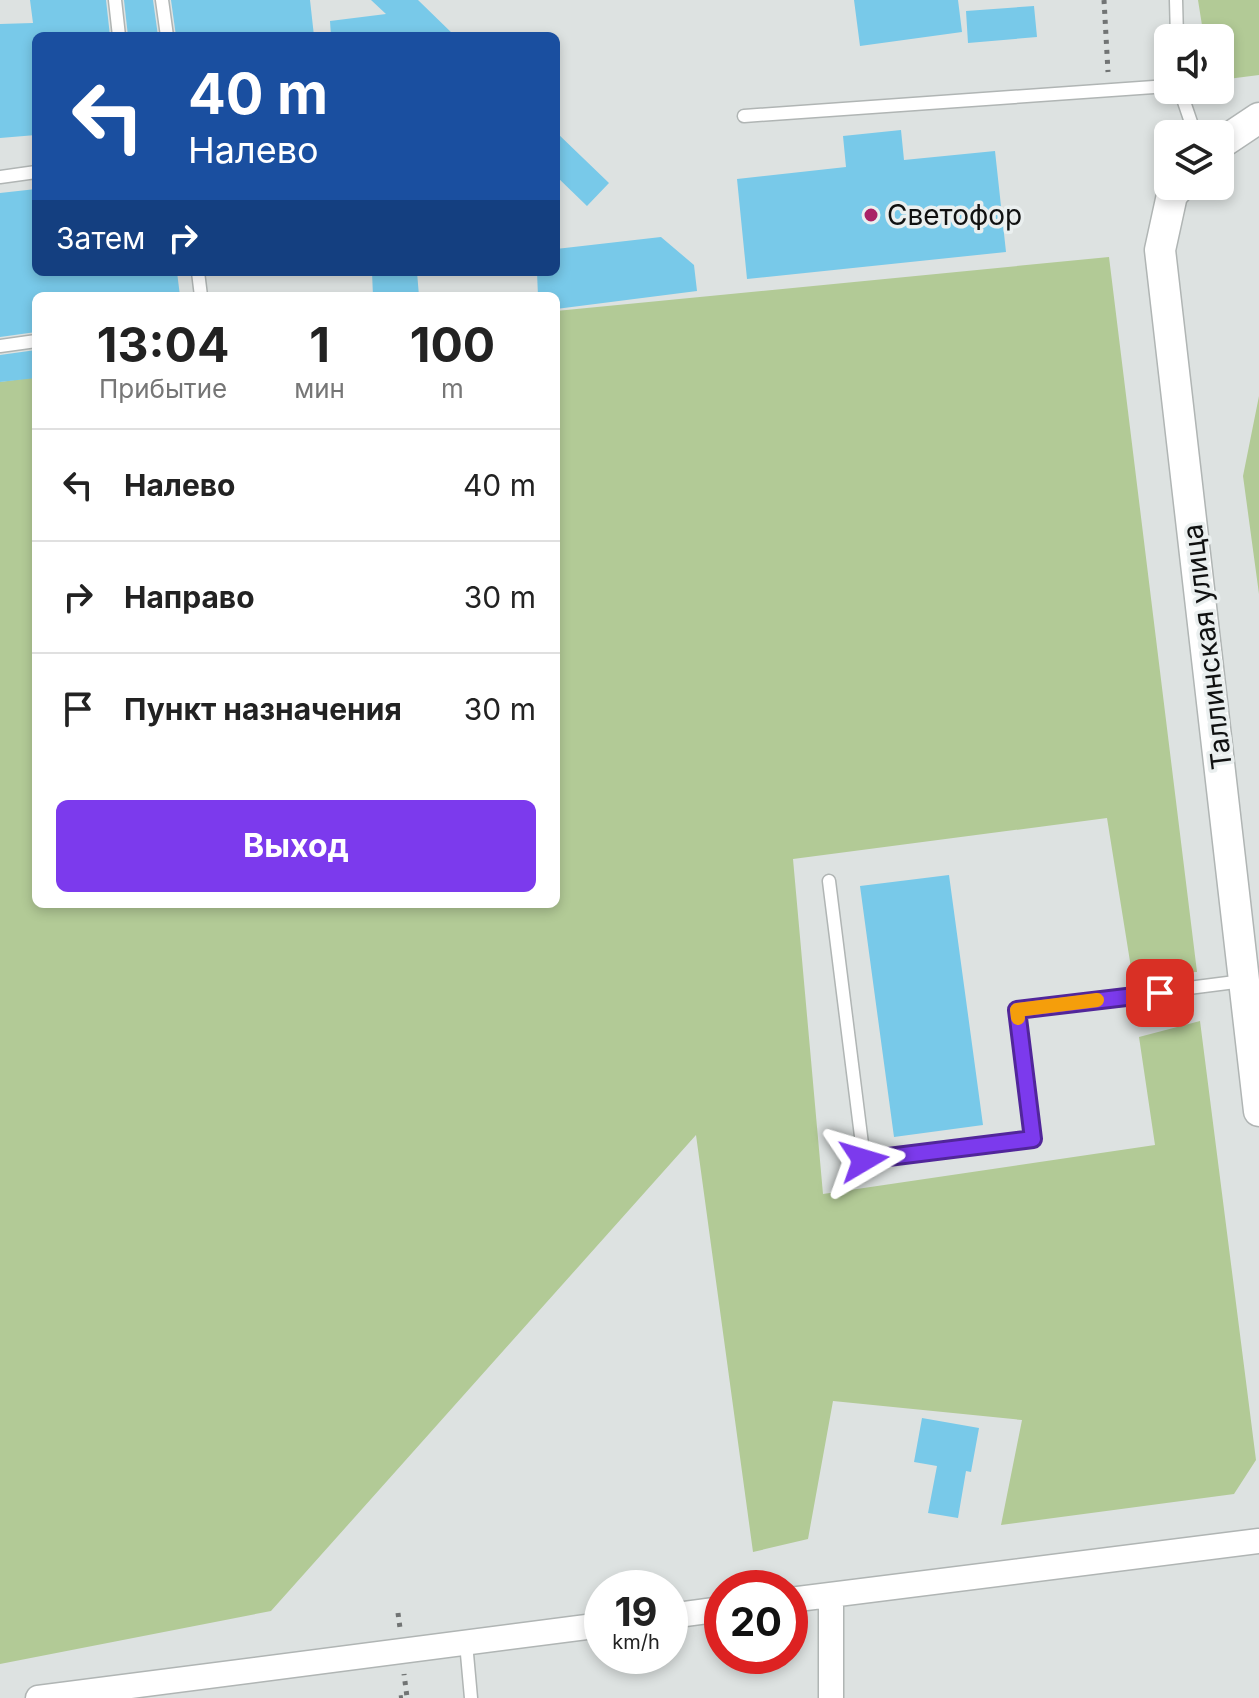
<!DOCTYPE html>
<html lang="ru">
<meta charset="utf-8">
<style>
:root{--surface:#fff;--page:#f6f6f6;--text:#222;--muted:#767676;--line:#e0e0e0;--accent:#7c3aed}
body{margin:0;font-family:Inter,sans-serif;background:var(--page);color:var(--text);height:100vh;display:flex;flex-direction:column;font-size:30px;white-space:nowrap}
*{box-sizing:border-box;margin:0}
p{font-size:26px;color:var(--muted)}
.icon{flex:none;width:44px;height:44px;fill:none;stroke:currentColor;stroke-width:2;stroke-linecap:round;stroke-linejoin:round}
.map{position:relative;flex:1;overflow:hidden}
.details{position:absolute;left:32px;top:292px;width:528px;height:616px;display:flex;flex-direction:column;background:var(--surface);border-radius:12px;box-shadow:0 4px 12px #0003}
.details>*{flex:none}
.banner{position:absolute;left:32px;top:32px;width:528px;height:244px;border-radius:12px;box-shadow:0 4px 12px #0003;background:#1a4fa0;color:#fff;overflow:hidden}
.tools{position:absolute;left:1154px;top:24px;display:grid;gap:16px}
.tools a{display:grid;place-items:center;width:80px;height:80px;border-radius:12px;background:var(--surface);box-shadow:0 4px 12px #0003;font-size:40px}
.speed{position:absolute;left:584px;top:1570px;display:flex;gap:16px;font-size:40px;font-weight:700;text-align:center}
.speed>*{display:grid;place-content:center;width:104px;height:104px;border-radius:50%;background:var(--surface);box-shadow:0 4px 12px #0003;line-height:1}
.speed small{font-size:20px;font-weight:400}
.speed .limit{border:12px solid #d22;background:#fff;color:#111}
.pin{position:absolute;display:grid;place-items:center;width:68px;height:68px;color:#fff;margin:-34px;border-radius:16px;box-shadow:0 4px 12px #0006}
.me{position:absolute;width:88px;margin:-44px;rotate:83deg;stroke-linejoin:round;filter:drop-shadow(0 0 6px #0008)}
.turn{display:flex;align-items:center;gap:28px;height:168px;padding:0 24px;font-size:36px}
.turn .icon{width:104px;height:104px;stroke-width:2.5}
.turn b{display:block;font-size:56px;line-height:68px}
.then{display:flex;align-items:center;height:76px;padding:0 24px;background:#0003;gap:16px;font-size:30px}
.eta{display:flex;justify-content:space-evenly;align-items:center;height:136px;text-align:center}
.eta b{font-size:48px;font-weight:700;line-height:56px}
.action{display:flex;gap:16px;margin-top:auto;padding:16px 24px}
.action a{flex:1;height:92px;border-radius:12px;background:var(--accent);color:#fff;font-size:32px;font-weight:700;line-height:92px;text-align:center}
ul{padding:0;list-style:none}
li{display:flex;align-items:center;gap:24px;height:112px;padding:0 24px;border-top:2px solid var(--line)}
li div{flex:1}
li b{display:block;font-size:30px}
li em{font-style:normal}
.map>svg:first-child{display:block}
.green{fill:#b2ca96}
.building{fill:#78c9e9}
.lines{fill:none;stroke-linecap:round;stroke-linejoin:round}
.service-casing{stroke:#b0b5b4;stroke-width:15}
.minor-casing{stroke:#b0b5b4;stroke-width:27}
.tertiary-casing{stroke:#b0b5b4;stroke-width:33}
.path{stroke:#717474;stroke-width:5;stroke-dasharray:4 6;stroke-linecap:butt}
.service{stroke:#fff;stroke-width:12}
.minor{stroke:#fff;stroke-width:24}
.tertiary{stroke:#fff;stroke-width:30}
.route-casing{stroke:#51269a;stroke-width:20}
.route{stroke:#7c3aed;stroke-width:14}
.slow{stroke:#f59e0b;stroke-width:14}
.poi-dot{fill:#aa2165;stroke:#eaefef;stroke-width:3}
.labels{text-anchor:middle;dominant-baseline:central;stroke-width:7;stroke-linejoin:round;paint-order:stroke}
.poi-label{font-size:28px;fill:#101111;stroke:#eaefef;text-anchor:start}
.street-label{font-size:28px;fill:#101111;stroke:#eaefef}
</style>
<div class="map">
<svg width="1259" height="1698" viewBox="0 0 1259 1698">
<rect width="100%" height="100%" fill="#dde2e1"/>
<!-- green -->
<path class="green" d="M1198 0H1259V75L1220 80V38H1204Z
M1109 257 1197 972 1132 974 1107 818 793 859 823 1194 1155 1145 1139 1037 1200 1021 1256 1460 1234 1494 1001 1525 1022 1420 833 1401 808 1539 753 1552 696 1135 271 1611 0 1664V382L36 377V904H556V311Z
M1259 396V594L1243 476Z"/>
<!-- building -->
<path class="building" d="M30 0H106L110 36H36V135L0 138V24L33 23Z
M124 0H153L158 36H128Z
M171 0H310L314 36H176Z
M371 0H418L455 36H331L330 21 386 14Z
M854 0H958L962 32 860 46Z
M1034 6 1037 37 968 43 966 11Z
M901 130 904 160 995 151 1006 252 747 279 737 179 846 167 843 136Z
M556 132 609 183 587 206 556 176Z
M36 189V272H177L180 296H36V332L0 337V193Z
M661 237 694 265 697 291 556 309V296H538L537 272H556V249Z
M372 272H417L419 296H373Z
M36 350V378L0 382V355Z
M949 875 983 1125 894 1137 860 886Z
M922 1418 979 1428 971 1472 966 1471 958 1518 928 1513 937 1466 914 1462Z"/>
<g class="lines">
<defs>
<path id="service" d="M115 0 119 36
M162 0 167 36
M1176 0 1177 38
M1180 90 1195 134
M744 116 1168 86
M0 177 36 172
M198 272 201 296
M0 346 36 341
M829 881 864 1160 1033 1139 1017 1010 1243 981
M466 1643 471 1698"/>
<path id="minor" d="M831 1595V1698
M790 1600 1259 1541
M670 1616 722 1609
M38 1698 602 1625"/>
<path id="tertiary" d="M1220 144 1259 118
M1180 186 1172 195 1160 250 1259 1111"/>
</defs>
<!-- service casing -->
<use href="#service" class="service-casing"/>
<!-- minor casing -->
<use href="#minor" class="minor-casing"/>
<!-- tertiary casing -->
<use href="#tertiary" class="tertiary-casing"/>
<!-- path -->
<path class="path" d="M1104 0 1108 72
M398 1613 400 1628
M399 1698 407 1697 404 1674"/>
<!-- service -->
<use href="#service" class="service"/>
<!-- minor -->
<use href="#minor" class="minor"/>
<!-- tertiary -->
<use href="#tertiary" class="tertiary"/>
</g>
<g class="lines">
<defs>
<path id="route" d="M864 1160 1033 1139 1017 1010 1160 993"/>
</defs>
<!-- route casing -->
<use href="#route" class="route-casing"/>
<!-- route -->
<use href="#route" class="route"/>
<!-- slow -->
<path class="slow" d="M1018 1018 1017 1010 1097 1000"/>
</g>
<!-- markers -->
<circle class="poi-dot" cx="871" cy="215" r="8"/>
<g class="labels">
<!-- poi labels -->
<g class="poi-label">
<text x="887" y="215">Светофор</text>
</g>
<!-- street labels -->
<g class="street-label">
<text transform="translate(1207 647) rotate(-97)">Таллинская улица</text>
</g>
</g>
</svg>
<div class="tools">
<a><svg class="icon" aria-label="sound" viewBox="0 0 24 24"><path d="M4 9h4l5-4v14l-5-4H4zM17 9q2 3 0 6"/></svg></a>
<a><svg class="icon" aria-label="layers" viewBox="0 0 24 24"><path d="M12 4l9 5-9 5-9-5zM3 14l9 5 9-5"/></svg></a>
</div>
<div class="speed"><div>19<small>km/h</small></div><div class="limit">20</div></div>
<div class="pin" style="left:1160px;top:993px;background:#d93025"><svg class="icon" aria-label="arrive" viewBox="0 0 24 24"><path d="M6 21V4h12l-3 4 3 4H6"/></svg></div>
<svg class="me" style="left:864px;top:1160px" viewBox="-20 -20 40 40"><path d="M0-17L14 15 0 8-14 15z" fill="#7c3aed" stroke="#fff" stroke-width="4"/></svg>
<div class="banner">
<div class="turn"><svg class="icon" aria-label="left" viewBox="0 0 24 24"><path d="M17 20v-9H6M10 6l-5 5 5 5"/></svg><div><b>40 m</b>Налево</div></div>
<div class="then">Затем<svg class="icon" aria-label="right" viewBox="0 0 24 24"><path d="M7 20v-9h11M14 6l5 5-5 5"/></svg></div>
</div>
<section class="details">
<div class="eta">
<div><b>13:04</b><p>Прибытие</p></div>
<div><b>1</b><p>мин</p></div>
<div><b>100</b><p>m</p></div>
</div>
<ul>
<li><svg class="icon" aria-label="left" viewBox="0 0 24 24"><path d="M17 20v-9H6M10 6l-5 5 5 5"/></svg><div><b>Налево</b></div><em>40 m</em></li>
<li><svg class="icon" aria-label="right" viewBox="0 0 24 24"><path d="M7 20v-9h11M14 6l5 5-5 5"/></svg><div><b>Направо</b></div><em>30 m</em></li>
<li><svg class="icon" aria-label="arrive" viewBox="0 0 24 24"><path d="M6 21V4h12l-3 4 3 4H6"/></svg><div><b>Пункт назначения</b></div><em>30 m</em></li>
</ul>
<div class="action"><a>Выход</a></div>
</section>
</div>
